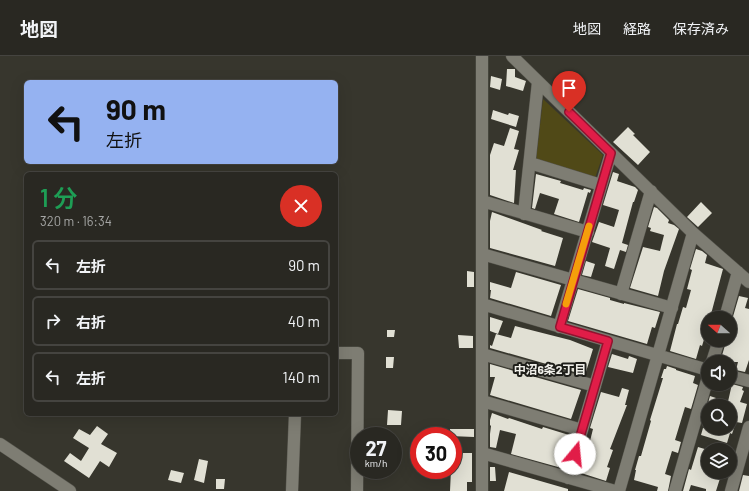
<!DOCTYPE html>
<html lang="ja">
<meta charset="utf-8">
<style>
:root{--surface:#292822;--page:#35342f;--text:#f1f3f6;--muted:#a5a6a5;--line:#454440}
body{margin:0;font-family:Barlow,"Noto Sans JP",sans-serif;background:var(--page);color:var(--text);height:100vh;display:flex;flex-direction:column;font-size:15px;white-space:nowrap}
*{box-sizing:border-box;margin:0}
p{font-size:13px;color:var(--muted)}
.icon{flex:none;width:22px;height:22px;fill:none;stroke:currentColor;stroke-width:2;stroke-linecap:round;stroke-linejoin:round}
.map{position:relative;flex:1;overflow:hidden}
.sheet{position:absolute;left:24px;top:116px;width:314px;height:244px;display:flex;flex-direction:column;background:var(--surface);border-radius:6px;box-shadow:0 4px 16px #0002,0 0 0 1px var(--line)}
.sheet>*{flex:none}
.hud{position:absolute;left:24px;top:24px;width:314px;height:84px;border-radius:6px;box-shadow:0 4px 16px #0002,0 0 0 1px var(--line);background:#95b2f1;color:#111;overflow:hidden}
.needle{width:26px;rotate:291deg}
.tools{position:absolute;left:701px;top:255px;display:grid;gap:8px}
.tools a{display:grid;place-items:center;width:36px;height:36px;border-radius:50%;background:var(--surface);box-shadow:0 4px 16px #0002,0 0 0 1px var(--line);font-size:20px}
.speed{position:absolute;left:350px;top:371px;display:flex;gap:8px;font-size:20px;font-weight:700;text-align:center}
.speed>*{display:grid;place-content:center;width:52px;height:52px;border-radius:50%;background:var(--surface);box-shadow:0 4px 16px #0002,0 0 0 1px var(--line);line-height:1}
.speed small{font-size:10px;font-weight:400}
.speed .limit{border:6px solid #d22;background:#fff;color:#111}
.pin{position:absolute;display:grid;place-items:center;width:34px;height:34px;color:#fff;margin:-41px -17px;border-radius:50% 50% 50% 0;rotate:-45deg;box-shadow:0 0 4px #0007}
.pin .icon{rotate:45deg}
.me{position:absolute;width:44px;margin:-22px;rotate:17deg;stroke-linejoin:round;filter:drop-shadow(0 0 3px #0008)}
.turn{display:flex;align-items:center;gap:14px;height:84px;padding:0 16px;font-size:18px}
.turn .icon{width:52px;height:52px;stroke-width:2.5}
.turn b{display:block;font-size:28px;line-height:34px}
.round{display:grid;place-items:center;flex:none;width:42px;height:42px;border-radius:21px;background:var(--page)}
.headline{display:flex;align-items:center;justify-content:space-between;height:68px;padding:0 16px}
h1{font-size:24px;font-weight:600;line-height:30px;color:#1e9e55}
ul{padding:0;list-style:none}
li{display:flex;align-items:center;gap:12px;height:50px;margin:0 8px 6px;padding:0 8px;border:2px solid var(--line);border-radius:6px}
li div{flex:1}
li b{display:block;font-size:15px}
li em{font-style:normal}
header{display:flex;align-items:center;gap:24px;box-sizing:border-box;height:56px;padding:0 20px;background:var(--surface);border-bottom:1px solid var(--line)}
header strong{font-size:19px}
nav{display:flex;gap:22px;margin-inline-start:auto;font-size:14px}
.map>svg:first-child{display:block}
.green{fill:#504917}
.building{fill:#e1e0d4}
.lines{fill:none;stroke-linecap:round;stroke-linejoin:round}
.minor-casing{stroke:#55544c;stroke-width:13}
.minor{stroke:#7e7d73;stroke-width:12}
.route-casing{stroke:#92132f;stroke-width:10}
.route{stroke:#e11d48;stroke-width:7}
.slow{stroke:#f59e0b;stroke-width:7}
.labels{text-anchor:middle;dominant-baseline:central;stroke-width:4;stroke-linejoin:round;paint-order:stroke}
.neighbourhood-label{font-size:12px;font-weight:bold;fill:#f0efe9;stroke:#1e1e19}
</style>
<header>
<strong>地図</strong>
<nav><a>地図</a><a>経路</a><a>保存済み</a></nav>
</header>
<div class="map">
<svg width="749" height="435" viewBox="0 0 749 435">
<rect width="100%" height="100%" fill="#37362d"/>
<!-- green -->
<path class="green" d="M543 43 603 99 595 122 536 104Z"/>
<!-- building -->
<path class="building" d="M507 13H515V21L526 25 523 35 506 30Z
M491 20 502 23 500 34 490 31Z
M493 54 508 59 509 57 519 60 516 71 491 63Z
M628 71 635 78 633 79 650 96 638 109 613 86Z
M510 72 519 75 514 93 519 94 513 114H516L514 147 490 139V99L494 87 504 90Z
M613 116 619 118 617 125 635 131 638 134 634 146H633L622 187 628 189 626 196 620 194 614 213 605 210 610 192 592 186 599 166 614 171 619 154 603 149Z
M536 118 561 125 560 127 583 134 584 132 591 134 590 137 588 136 579 166 554 158 559 143 540 137 535 153 532 152Z
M701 146 712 157 698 171 687 161Z
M654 151 657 152 669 164 668 167 674 169 679 173 664 215 658 240 630 232 643 191 660 195 664 179 650 175 651 172 648 171Z
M492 156 542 174 541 175 563 182 555 210 490 192V165Z
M696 193 702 195 707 199 705 207 723 213 710 262H708V277H706L702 290 700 289 696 303 670 295 677 268H678L683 251 686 252 691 234 687 233 692 214 690 213Z
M586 205 595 208 591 221 582 219Z
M467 215 474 216V231H467Z
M516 216 561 229 551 260 490 242 491 234H490V226L511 232Z
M578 233 610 242V244L624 248V247L660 256 655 272 652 271 647 288 568 265Z
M739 240 748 242 745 252 749 253V304L745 316 736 314 738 306H720L726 286 730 287V268L732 264Z
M490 261 503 265 498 278 490 275Z
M515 270 570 284 593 293 585 319 490 292V289L492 290 496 278 511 282Z
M387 274H395L394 281H387Z
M458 279 473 280V292H459Z
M612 298 628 303 629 300 637 303 633 317 608 311Z
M386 301H394L393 312H386Z
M490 308 581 334 571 363 490 339 495 321H490Z
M667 310 676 313V314L695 320 693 327 698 329 691 353 685 351 675 384 681 386 678 397 672 395 668 408 665 418 671 420 668 435H657L658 431 634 424 636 414H635L639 400H641L651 365 650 364 663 322H661L664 313H666Z
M732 328 743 331 742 334 744 335 740 346 747 348 742 367 736 366 732 378 730 377 727 387 701 379 703 372H730V350H727Z
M622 332 629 334 625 349H627L610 393 613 394 607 411 610 412 606 425 578 416 587 384 590 385 593 373 590 372 601 336 619 341Z
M710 340 716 342 713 350H708V351H707Z
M388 354 402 355 401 369H387Z
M492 357 508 363 509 362 542 373 543 371 569 379 568 383 570 384 568 392 564 391 558 411 511 398 516 378 500 374 496 392 490 391V378L491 370 490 369V364Z
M97 370 108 378 101 388 117 397 109 411 100 405 89 422 64 405 70 397 81 405 89 392 73 382 79 373 90 379Z
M450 373H474V381L450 380Z
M698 391 708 394V416H722L716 435H706V433L691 429 689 435H683L689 413 691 414Z
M459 397H472V426H467V435H450L451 414H453V411L459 410Z
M199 403 208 405 204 427 194 424Z
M490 411H495L496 425H490Z
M171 414 184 417 181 427 168 424Z
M509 416 568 433V435H504Z
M743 419 749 420V435H739Z
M216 423H225L224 433H216Z"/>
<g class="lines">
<defs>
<path id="minor" d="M482 0V435
M512 0 693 177 749 226
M530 107 601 129
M482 145 588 176
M524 158 538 26
M482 198 672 252
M621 238 651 135
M482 248 708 314
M725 262 738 216
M559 271 611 97
M336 297H358L357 435
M482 298 595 330
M712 306 719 284
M730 320 749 325
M482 345 582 374
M0 388 70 435
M482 397 615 435
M568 422 608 285
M292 435 295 358
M619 435 693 177
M675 435 708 321
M731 435 749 371"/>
</defs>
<!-- minor casing -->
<use href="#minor" class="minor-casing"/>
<!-- minor -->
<use href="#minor" class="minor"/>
</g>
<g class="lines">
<defs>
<path id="route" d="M569 56 611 97 560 271 608 285 575 398"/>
</defs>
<!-- route casing -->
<use href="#route" class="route-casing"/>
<!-- route -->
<use href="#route" class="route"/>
<!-- slow -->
<path class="slow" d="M566 248 589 170"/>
</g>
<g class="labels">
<!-- neighbourhood labels -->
<g class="neighbourhood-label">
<text x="550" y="313">中沼6条2丁目</text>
</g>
</g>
</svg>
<div class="tools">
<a><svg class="needle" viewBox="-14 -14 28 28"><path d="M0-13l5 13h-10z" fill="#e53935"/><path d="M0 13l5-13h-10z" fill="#a5a6a5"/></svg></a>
<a><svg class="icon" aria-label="sound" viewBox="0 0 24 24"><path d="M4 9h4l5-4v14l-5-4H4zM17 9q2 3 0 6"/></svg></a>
<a><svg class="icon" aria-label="search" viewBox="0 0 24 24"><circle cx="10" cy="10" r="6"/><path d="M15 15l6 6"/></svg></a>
<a><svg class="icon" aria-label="layers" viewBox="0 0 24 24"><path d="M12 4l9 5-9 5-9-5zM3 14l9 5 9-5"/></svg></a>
</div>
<div class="speed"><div>27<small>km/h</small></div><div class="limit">30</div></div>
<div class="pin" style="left:569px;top:56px;background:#d93025"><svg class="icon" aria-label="arrive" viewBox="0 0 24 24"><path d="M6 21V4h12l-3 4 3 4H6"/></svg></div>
<svg class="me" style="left:575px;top:398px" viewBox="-20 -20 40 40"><circle r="19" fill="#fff"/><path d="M0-13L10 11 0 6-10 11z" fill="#e11d48"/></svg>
<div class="hud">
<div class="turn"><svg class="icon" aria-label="left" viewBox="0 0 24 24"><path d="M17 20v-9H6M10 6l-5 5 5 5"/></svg><div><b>90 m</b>左折</div></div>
</div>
<section class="sheet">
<div class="headline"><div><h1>1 分</h1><p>320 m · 16:34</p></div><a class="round" style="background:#d93025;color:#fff"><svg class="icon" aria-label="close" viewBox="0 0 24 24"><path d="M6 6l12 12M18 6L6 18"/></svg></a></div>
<ul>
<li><svg class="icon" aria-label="left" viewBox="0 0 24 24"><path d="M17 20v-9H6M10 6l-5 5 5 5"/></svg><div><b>左折</b></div><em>90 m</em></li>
<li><svg class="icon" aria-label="right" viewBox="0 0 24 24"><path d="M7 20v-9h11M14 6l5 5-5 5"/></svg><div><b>右折</b></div><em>40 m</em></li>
<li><svg class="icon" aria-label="left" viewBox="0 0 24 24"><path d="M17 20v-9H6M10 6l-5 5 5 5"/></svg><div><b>左折</b></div><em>140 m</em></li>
</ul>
</section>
</div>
